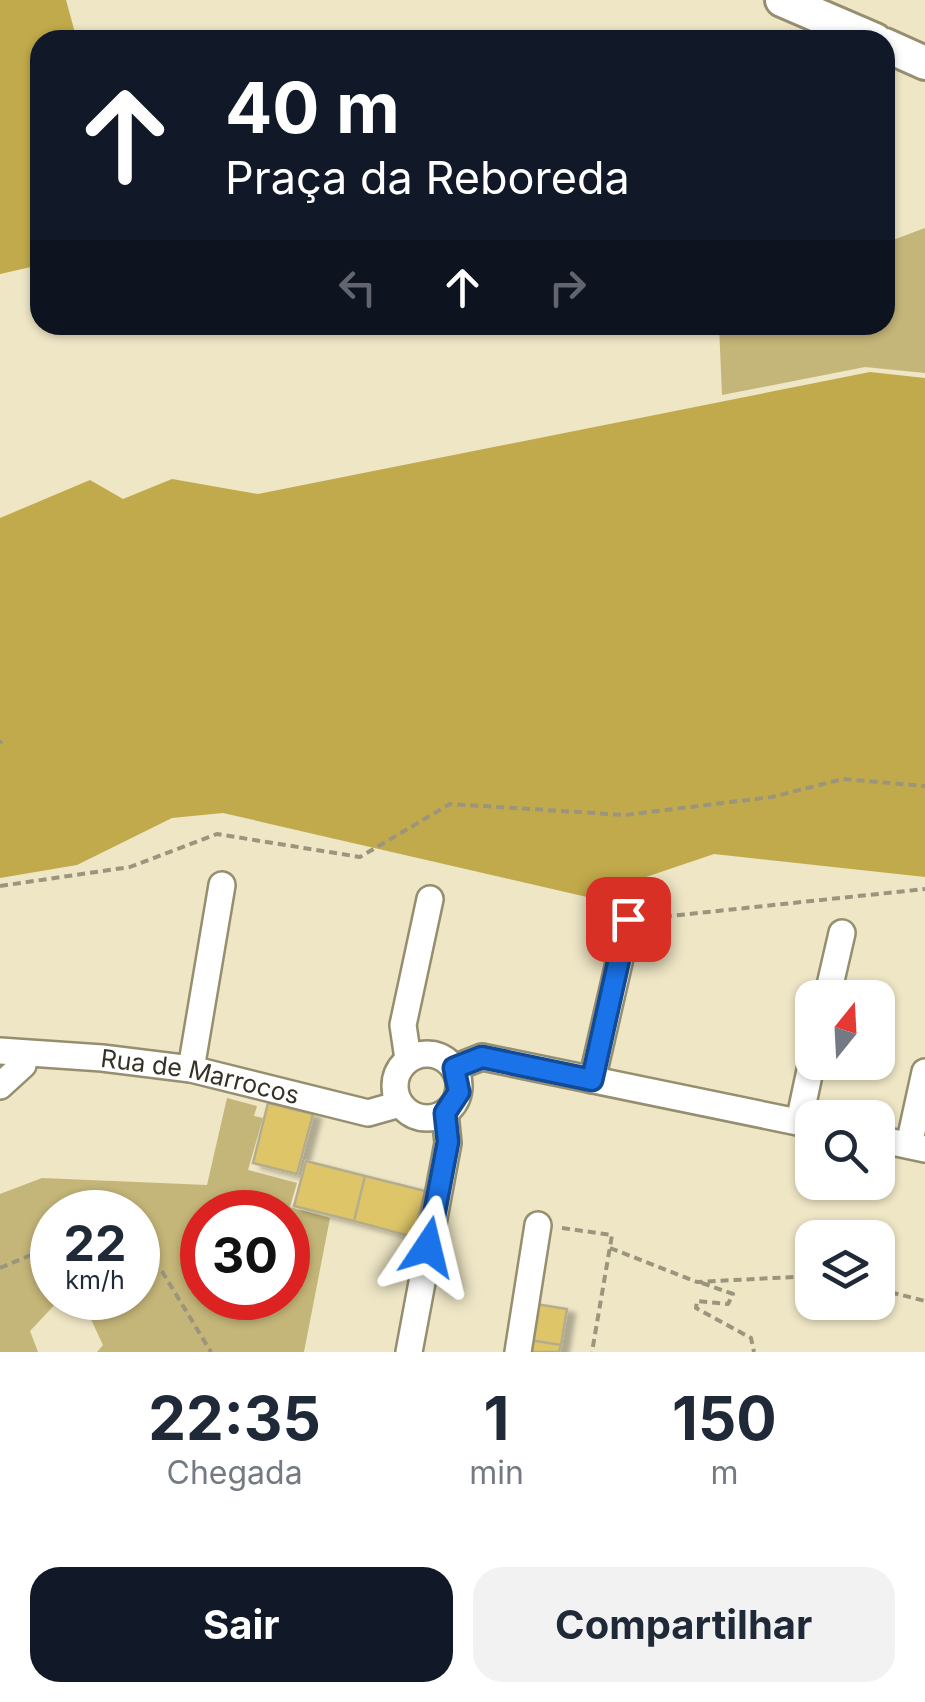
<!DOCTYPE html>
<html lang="pt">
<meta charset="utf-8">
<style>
:root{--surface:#fff;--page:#f2f2f3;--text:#1f2937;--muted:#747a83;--accent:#111827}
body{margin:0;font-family:Inter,sans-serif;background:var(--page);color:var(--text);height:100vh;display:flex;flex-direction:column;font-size:38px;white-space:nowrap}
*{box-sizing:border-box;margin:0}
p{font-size:32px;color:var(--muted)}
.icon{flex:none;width:55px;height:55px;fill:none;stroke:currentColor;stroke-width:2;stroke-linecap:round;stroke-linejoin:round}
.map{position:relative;height:1352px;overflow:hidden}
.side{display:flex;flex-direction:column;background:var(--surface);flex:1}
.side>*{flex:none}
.top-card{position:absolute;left:30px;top:30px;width:865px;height:305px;border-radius:30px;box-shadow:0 2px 8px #0004;background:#111827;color:#fff;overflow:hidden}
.needle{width:65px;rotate:18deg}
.fabs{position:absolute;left:795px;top:980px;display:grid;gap:20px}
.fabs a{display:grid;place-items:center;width:100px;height:100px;border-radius:20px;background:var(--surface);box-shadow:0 2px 8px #0004;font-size:50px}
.speed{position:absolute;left:30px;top:1190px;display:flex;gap:20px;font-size:50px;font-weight:700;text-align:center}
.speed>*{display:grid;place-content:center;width:130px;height:130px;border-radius:50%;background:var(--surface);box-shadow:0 2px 8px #0004;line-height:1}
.speed small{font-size:25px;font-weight:400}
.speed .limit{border:15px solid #d22;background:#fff;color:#111}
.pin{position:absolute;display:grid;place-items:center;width:85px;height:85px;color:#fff;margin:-42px;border-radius:20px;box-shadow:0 5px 15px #0006}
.me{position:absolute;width:110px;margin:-55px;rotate:10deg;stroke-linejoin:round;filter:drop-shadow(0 0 8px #0008)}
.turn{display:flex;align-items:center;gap:35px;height:210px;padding:0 30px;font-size:45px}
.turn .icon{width:130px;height:130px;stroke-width:2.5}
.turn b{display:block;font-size:70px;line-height:85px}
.lanes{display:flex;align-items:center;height:95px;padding:0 30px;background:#0003;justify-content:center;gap:50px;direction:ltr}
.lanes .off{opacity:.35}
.eta{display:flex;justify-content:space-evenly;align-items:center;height:170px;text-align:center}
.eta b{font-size:60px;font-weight:700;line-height:70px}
.action{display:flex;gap:20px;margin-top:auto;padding:20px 30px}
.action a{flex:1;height:115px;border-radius:30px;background:var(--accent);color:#fff;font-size:40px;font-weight:700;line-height:115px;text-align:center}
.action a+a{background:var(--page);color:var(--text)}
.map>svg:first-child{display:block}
.green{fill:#c4b578;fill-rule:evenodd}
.forest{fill:#c1aa4b}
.building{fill:#ddc567;stroke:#b5ad8d;stroke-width:2.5;filter:url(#shadow)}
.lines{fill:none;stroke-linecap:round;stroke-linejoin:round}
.minor-casing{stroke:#958e6f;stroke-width:30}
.major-casing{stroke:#958e6f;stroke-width:38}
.path{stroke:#9b957d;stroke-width:4;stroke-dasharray:8 5;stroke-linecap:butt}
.minor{stroke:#fff;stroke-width:25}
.major{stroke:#fff;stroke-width:32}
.route-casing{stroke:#114b97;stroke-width:25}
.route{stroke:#1a73e8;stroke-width:18}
.labels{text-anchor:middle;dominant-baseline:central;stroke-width:8;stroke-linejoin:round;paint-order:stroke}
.street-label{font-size:25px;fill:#363226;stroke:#fff}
</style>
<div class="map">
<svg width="925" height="1352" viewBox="0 0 925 1352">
<defs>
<filter id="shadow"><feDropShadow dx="8" dy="4.5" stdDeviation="2.5" flood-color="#0004"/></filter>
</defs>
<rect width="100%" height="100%" fill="#eee6c5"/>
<!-- green -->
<path class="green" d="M925 228V373L865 367 722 395 719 325H885V243Z
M227 1098 257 1106 254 1116 263 1118 248 1170 297 1183 290 1207 330 1218 304 1352H97L103 1345 81 1298H138V1212H52V1298H61L30 1331 38 1352H0V1194L42 1178 207 1185ZM202 1212H288V1298H202Z"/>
<!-- forest -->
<path class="forest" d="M0 0H66L77 40H40V265L0 274Z
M870 372 925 378V877L714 854 587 897 223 813 172 818 77 865 0 878V518L90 480 123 499 172 479 258 494Z"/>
<!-- building -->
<path class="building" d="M268 1103 313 1114 297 1174 253 1163Z
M306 1161 365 1176 354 1221 294 1206Z
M365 1176 425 1191 413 1237 354 1221Z
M536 1304 567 1309 561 1345 530 1340Z
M530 1340 561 1345 559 1352H528Z"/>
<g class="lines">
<defs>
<g id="minor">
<path d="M827 998 842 933"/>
<path id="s1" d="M0 1051 102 1058 191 1069 368 1113 400 1104"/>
<circle cx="427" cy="1086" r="32"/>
<path d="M408 1059 403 1025 430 899"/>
<path d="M454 1068 482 1057 812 1125"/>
<path d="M191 1069 222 885"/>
<path d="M592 1080 629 919"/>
<path d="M0 1086 23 1065 24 1054"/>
<path d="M799 1122 812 1061"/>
<path d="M878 1139 925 1149"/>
<path d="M909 1145 925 1072"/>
<path d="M409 1352 448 1143 445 1113"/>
<path d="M518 1352 538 1225"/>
</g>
<path id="major" d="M782 0 875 40
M885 45 925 63"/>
</defs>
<!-- minor casing -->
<use href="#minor" class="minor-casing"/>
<!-- major casing -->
<use href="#major" class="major-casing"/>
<!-- path -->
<path class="path" d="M0 743 2 741
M0 886 130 867 217 834 360 857 450 804 625 815 772 797 843 779 925 786
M651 918 925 889
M562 1228 612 1235 592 1352
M610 1248 697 1282 812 1276
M138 1264 160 1268 211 1352
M0 1268 52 1246
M702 1283 733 1294 728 1304 697 1301 696 1308 751 1338 754 1352
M878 1289 925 1301"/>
<!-- minor -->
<use href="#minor" class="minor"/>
<!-- major -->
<use href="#major" class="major"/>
</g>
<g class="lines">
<defs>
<path id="route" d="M428 1247 448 1142 445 1113 459 1092 454 1068 482 1057 592 1080 628 919"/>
</defs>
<!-- route casing -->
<use href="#route" class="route-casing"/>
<!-- route -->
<use href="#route" class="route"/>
</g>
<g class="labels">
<!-- street labels -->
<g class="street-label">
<text stroke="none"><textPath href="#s1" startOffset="202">Rua de Marrocos</textPath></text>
</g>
</g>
</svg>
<div class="fabs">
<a><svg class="needle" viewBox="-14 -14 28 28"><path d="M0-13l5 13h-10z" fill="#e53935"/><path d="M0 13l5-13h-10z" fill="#747a83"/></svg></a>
<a><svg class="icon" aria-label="search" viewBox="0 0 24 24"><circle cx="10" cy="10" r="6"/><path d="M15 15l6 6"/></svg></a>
<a><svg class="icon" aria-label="layers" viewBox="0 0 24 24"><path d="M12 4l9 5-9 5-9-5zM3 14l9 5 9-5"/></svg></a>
</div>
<div class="speed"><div>22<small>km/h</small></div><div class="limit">30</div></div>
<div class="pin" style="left:628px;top:919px;background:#d93025"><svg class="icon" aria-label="arrive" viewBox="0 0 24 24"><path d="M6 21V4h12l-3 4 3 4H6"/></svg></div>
<svg class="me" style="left:428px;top:1247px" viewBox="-20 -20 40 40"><path d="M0-17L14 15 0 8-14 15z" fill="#1a73e8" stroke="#fff" stroke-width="4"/></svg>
<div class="top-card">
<div class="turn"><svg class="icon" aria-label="ahead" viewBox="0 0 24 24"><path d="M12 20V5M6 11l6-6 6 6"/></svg><div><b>40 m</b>Praça da Reboreda</div></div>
<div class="lanes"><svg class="icon off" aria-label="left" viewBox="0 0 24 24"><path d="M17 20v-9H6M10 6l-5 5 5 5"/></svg><svg class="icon" aria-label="ahead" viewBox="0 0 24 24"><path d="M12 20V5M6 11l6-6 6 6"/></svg><svg class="icon off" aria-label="right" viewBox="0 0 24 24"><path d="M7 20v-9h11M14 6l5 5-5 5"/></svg></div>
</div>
</div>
<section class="side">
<div class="eta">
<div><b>22:35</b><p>Chegada</p></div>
<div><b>1</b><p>min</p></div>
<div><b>150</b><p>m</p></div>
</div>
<div class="action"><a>Sair</a><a>Compartilhar</a></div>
</section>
